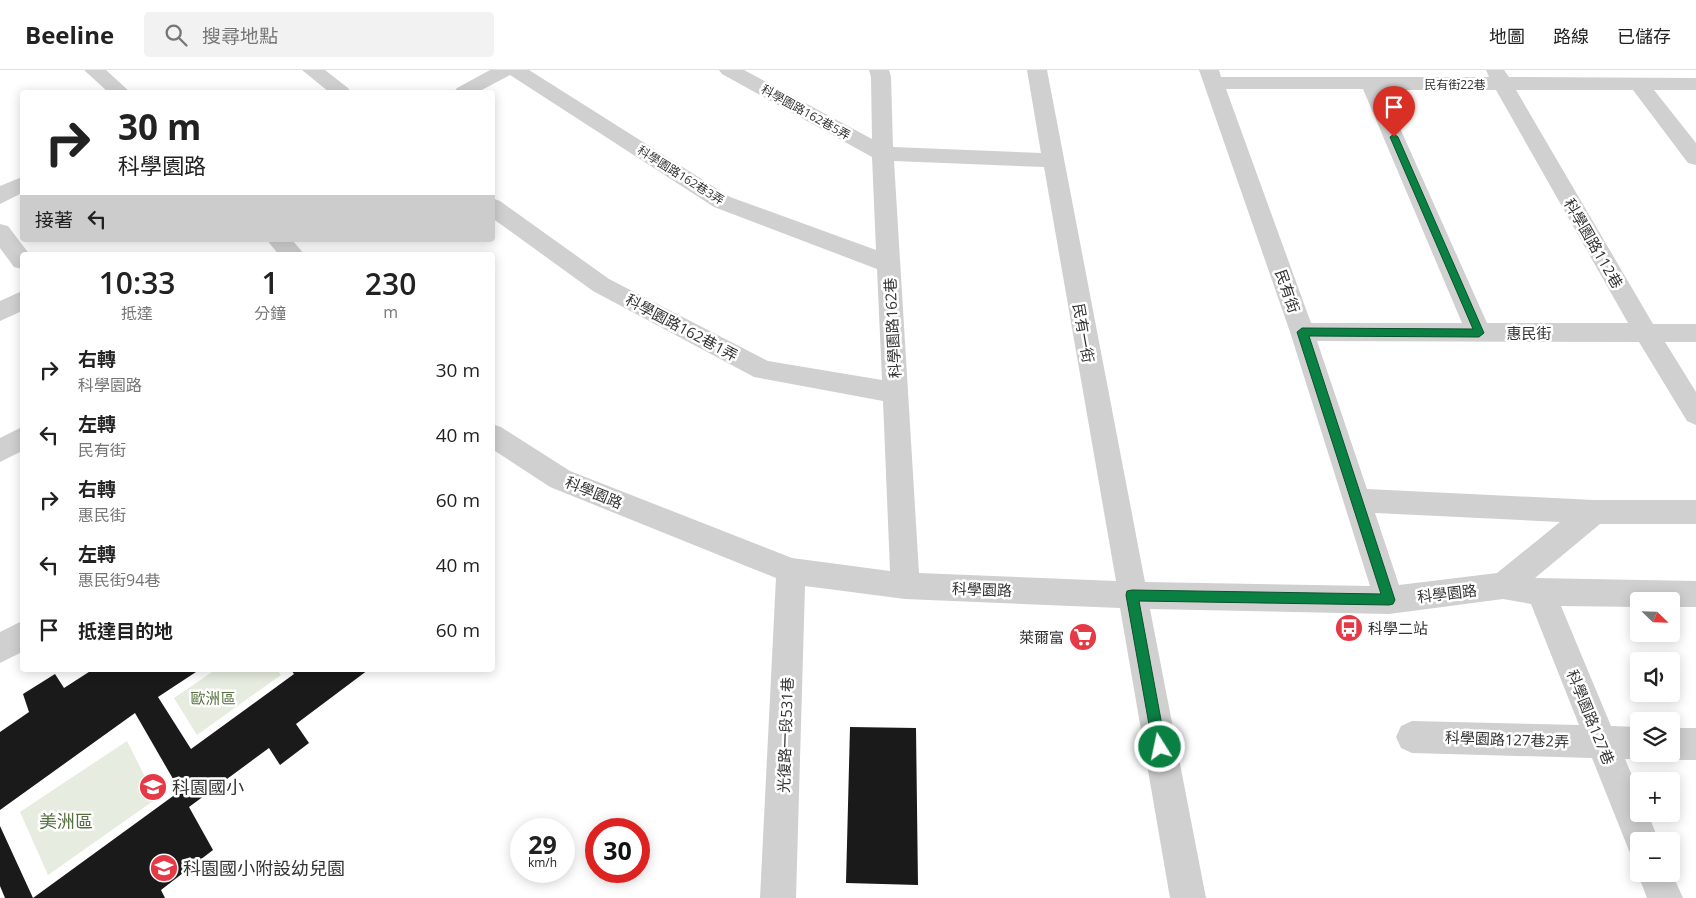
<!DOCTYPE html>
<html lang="zh-TW">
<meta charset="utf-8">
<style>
:root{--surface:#fff;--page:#f2f2f2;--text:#222;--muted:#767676;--line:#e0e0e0}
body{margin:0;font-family:"Open Sans","Noto Sans TC",sans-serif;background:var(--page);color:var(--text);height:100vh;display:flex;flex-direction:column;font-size:19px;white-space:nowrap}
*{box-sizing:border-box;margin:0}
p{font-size:16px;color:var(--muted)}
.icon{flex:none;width:28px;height:28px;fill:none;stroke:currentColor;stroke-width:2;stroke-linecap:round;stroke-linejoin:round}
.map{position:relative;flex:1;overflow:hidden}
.details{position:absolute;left:20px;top:182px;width:475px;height:420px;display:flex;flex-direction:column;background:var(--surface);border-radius:5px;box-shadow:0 2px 12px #0003}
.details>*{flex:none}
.banner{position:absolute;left:20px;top:20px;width:475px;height:152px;border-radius:5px;box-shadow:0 2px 12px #0003;background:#fff;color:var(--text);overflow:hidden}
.needle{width:32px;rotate:113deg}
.fabs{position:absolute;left:1630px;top:522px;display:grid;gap:10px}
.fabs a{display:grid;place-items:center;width:50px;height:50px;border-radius:5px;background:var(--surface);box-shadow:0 2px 12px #0003;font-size:25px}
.speed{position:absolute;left:510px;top:748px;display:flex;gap:10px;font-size:25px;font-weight:700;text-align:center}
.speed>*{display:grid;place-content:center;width:65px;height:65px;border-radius:50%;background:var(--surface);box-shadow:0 2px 12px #0003;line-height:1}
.speed small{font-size:12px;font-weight:400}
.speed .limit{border:8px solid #d22;background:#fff;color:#111}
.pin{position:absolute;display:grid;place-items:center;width:42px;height:42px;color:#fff;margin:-51px -21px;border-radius:50% 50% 50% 0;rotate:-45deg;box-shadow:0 0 5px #0007}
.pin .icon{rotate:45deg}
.me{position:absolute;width:55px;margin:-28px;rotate:350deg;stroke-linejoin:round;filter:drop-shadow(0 0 4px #0008)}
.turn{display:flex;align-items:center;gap:18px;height:105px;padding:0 15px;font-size:22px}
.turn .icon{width:65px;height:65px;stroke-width:2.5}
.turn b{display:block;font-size:35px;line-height:42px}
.then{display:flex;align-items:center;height:48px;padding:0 15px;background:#0003;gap:10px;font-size:19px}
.eta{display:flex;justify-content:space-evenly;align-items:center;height:85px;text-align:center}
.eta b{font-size:30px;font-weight:600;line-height:35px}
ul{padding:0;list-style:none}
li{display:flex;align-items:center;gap:15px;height:65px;padding:0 15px}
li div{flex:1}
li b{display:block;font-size:19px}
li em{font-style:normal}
header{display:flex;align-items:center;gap:30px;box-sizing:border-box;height:70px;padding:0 25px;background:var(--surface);border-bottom:1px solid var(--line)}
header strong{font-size:24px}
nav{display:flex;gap:28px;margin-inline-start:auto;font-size:18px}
.search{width:350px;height:45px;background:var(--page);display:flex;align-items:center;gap:12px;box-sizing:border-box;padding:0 18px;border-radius:5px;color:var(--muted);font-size:19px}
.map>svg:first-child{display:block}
.green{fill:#e6ecdf}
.building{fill:#1a1a1a}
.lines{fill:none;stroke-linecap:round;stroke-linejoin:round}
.minor{fill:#d0d0d0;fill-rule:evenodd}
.route{fill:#0b8043;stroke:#07532c}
.labels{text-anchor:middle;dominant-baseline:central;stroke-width:5;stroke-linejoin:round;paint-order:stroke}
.far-street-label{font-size:12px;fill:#333;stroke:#fff}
.street-label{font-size:15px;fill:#333;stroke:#fff}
.poi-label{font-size:15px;fill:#333;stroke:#fff;text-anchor:start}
.park-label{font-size:15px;fill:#56703f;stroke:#fff}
.near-poi-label{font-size:18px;fill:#333;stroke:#fff;text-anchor:start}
.near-park-label{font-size:18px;fill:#56703f;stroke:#fff}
</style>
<header>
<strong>Beeline</strong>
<div class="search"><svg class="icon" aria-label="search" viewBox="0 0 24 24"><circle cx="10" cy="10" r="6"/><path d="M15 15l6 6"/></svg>搜尋地點</div>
<nav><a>地圖</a><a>路線</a><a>已儲存</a></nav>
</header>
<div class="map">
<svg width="1696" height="828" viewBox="0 0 1696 828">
<rect width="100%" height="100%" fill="#fff"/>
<!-- green -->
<path class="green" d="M215 600H277L281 605 197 665 174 628Z
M127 671 156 729 48 805 20 742Z"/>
<!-- building -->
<path class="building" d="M92 600H199L158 627 191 679 294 604 291 600H368L296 654 309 673 280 695 269 678 189 737 213 780 161 820 165 828H5L0 816V756L33 828 180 721 135 643 0 740V662L29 642 23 624 55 604 64 618Z
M850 657 916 658 918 815 846 813Z"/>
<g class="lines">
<!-- minor -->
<path class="minor" d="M84 0H106L130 22H108Z
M302 0H325L348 18 351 22H329Z
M490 0H529L730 127 876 180 872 87 722 4 719 0H744L872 69 871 7 869 0H889L891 7 893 77 1041 83 1027 0H1047L1145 512 1370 516 1290 262 1199 0H1219L1221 7H1489L1486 0H1504L1509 7 1696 8V20H1654L1696 73V95L1688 93 1633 20H1516L1653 254H1696V272H1665L1696 322V355L1687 351 1639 272 1317 271 1367 419 1594 430H1696V454H1600L1535 508 1696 511V537H1671V531H1639V537L1561 536 1611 656 1639 657V684H1651L1639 689H1625L1639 722V744H1648L1659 771H1639V787L1630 783 1592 688 1412 683 1401 678 1396 667 1401 656 1412 651 1579 655 1531 534 1503 529 1389 544 1150 539 1206 828H1170L1120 538 905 529 805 516 796 828H760L776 508 550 417 492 379V354L501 357 570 401 792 488 890 501 883 331 754 307 593 221 492 148V128L500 131 609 209 768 291 882 310 877 199 714 137 510 5 478 22H454L457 18ZM1226 19H1363L1462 253H1311ZM1383 20H1496L1628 253H1487ZM894 91 1044 97 1116 511 919 503ZM1375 443 1560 452 1497 503 1399 515Z
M22 107V123L0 134V116Z
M0 154 8 156 30 185H22V199L14 197 0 178Z
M267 170H292L305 185H279Z
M22 221V241L0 251V231Z
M22 357V381L0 392V368Z
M22 551V582L0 593V562Z
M1671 658H1696V690H1671L1660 685 1659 684H1671Z
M1639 801V804H1671V801L1683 828H1647L1638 804Z"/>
</g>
<!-- route -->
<path class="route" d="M1394 64 1398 67 1484 263 1479 267 1309 266 1395 530 1393 534 1389 535 1139 531 1166 677 1164 681 1160 683 1155 681 1153 677 1126 525 1127 521 1132 520 1381 524 1297 262 1302 258 1473 259 1390 67Z"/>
<!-- icons -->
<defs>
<symbol id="bus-disc" viewBox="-11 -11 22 22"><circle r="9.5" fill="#e63946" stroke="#fff"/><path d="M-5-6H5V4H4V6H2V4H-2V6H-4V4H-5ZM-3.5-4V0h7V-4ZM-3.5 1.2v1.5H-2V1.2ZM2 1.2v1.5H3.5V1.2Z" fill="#fff"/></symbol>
<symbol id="supermarket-disc" viewBox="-11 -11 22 22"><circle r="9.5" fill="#e63946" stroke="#fff"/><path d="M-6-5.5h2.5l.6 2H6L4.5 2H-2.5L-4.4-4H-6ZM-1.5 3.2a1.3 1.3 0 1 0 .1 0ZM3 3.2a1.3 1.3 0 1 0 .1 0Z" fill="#fff"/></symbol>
<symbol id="school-disc" viewBox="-11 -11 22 22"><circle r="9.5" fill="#e63946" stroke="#fff"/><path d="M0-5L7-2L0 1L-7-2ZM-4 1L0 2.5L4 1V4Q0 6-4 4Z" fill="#fff"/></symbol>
</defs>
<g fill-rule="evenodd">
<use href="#bus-disc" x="1333" y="542" width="32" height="32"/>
<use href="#supermarket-disc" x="1067" y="551" width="32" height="32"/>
<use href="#school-disc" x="137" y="701" width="32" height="32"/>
<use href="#school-disc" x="148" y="782" width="32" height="32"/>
</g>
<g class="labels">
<!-- far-street labels -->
<g class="far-street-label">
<text x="1455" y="14">民有街22巷</text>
<text transform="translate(806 42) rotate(29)">科學園路162巷5弄</text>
<text transform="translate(681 105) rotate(32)">科學園路162巷3弄</text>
</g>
<!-- street labels -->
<g class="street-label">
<text transform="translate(1594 173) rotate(60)">科學園路112巷</text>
<text transform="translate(1288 221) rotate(71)">民有街</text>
<text transform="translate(682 257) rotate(28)">科學園路162巷1弄</text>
<text transform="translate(892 258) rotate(-93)">科學園路162巷</text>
<text transform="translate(1084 263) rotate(80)">民有一街</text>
<text x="1529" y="263">惠民街</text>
<text transform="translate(594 422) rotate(22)">科學園路</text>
<text transform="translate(982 519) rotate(2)">科學園路</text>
<text transform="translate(1447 523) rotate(-7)">科學園路</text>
<text transform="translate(1591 647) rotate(68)">科學園路127巷</text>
<text transform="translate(785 665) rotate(-88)">光復路一段531巷</text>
<text transform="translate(1507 669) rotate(2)">科學園路127巷2弄</text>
</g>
<!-- poi labels -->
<g class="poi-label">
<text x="1368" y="558">科學二站</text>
<text x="1064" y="567" text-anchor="end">萊爾富</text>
</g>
<!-- park labels -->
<g class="park-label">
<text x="213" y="628">歐洲區</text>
</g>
<!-- near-poi labels -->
<g class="near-poi-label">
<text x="172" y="717">科園國小</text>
<text x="183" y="798">科園國小附設幼兒園</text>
</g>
<!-- near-park labels -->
<g class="near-park-label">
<text x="66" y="751">美洲區</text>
</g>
</g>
</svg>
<div class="fabs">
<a><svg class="needle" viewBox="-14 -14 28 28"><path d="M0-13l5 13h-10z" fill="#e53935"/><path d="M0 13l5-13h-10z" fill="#767676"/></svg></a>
<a><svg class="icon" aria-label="sound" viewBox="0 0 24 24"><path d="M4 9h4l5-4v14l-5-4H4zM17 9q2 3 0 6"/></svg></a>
<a><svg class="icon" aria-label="layers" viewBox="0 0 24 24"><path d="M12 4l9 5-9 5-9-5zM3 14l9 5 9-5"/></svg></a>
<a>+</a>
<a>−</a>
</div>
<div class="speed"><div>29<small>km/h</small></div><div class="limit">30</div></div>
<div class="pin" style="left:1394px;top:67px;background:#d93025"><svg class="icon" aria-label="arrive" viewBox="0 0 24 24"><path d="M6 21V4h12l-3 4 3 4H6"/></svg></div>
<svg class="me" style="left:1160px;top:677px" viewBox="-20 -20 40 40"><circle r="17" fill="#0b8043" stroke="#fff" stroke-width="3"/><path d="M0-11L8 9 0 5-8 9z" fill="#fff"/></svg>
<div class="banner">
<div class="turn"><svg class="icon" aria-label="right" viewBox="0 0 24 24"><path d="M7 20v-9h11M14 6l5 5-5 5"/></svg><div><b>30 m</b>科學園路</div></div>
<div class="then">接著<svg class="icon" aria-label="left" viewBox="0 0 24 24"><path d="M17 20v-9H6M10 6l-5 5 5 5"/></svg></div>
</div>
<section class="details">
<div class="eta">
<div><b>10:33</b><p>抵達</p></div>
<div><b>1</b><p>分鐘</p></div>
<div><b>230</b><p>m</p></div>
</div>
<ul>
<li><svg class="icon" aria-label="right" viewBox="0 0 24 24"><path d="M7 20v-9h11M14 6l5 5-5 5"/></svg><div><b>右轉</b><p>科學園路</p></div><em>30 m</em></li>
<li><svg class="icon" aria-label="left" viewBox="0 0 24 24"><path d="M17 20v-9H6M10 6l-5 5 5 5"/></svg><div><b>左轉</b><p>民有街</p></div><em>40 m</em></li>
<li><svg class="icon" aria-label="right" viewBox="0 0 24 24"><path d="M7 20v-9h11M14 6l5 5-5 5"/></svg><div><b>右轉</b><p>惠民街</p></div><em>60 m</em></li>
<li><svg class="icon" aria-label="left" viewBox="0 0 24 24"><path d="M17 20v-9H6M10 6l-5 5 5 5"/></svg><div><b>左轉</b><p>惠民街94巷</p></div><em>40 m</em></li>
<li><svg class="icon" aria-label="arrive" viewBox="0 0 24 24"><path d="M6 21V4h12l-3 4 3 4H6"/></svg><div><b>抵達目的地</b></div><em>60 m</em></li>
</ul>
</section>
</div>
